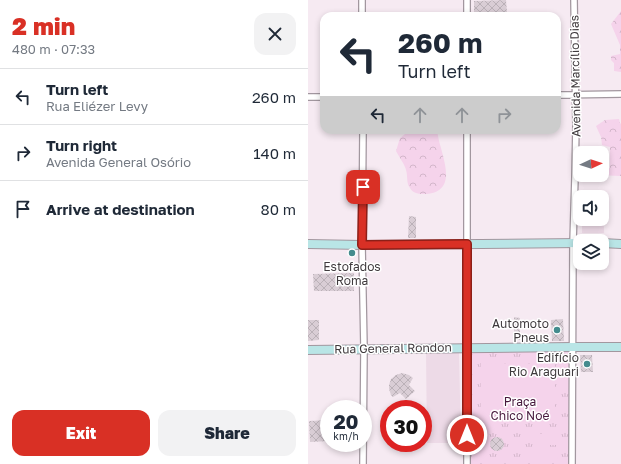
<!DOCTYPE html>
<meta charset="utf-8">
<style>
:root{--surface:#fff;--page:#f2f2f3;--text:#1f2937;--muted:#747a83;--line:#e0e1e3;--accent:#d93025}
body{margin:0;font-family:"Golos Text",sans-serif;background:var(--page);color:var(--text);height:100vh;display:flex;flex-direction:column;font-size:15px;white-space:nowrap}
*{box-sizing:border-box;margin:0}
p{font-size:13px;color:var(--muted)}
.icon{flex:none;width:22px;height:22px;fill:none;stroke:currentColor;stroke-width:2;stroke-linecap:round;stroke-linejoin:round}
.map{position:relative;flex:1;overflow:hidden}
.panel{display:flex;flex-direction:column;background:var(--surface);width:308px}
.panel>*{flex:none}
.top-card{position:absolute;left:12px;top:12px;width:241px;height:122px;border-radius:12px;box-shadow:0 2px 6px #0003;background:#fff;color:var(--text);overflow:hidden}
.needle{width:26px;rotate:86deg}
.controls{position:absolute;left:265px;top:146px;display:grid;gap:8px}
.controls a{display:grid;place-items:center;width:36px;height:36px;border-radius:8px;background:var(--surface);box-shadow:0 2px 6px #0003;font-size:20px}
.speed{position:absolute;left:12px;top:400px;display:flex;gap:8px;font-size:20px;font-weight:700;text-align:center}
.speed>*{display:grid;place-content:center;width:52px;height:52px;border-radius:50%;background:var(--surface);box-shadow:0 2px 6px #0003;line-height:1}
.speed small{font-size:10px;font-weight:400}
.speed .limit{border:6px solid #d22;background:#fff;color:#111}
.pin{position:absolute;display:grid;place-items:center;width:34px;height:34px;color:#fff;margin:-17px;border-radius:8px;box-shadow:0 2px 6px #0006}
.me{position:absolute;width:44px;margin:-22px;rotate:0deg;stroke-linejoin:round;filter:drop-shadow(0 0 3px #0008)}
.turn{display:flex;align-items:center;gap:14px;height:84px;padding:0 12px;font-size:18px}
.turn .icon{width:52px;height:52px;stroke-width:2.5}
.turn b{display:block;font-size:28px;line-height:34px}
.lanes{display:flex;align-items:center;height:38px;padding:0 12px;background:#0003;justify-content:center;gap:20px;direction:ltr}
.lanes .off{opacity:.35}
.round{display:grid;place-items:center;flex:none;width:42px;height:42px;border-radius:12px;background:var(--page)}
.overview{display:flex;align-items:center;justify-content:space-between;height:68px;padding:0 12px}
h1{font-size:24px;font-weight:800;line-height:30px;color:var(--accent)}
.button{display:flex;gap:8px;margin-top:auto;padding:8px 12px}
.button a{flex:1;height:46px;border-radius:12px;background:var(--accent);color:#fff;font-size:16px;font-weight:800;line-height:46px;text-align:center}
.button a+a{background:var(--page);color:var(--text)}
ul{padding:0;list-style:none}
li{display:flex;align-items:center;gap:12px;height:56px;padding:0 12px;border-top:1px solid var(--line)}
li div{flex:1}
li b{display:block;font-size:15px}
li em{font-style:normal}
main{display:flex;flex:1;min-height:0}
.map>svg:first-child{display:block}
.built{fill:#eddae7}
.forest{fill:url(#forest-crowns)}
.park{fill:url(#park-tufts)}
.garden{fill:#f5d3eb}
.building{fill:url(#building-cross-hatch)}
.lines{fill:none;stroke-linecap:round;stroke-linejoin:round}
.minor-casing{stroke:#a2979f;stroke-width:8}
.secondary-casing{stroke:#a2979f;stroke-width:10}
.minor{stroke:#fff;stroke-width:5.5}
.secondary{stroke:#b9e5e6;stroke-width:8}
.route-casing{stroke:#8d1f18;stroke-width:10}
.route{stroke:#d93025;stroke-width:7}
.poi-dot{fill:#448c8e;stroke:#fff;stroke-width:1.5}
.labels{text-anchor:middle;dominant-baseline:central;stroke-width:3;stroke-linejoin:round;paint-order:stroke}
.street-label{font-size:12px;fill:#3f3a3d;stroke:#fff}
.poi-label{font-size:12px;fill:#3f3a3d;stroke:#fff;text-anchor:end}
.park-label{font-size:12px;fill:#46183c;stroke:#fff}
</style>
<main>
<section class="panel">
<div class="overview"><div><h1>2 min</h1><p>480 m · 07:33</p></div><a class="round"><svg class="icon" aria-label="close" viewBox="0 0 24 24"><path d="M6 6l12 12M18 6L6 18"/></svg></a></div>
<ul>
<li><svg class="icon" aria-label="left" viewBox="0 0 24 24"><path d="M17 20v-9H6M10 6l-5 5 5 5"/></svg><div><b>Turn left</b><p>Rua Eliézer Levy</p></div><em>260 m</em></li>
<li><svg class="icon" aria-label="right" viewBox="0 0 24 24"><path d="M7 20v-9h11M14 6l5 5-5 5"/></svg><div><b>Turn right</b><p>Avenida General Osório</p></div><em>140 m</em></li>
<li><svg class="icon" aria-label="arrive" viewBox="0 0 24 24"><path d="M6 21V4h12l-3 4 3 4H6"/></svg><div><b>Arrive at destination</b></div><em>80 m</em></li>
</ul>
<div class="button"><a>Exit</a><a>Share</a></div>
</section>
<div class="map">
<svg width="313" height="464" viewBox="0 0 313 464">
<defs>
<pattern id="forest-crowns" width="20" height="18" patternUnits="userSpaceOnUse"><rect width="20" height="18" fill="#f5d3eb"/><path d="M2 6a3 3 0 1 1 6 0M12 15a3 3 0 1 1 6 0" fill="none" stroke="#d3b6ca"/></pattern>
<pattern id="park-tufts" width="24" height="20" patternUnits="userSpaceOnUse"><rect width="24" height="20" fill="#f5d3eb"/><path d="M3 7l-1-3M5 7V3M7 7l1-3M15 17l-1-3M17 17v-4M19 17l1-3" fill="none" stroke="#d3b6ca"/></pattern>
<pattern id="building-cross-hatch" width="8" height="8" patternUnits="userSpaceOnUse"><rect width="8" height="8" fill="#d9cdd5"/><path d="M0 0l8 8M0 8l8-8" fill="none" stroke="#bbb1b8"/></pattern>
</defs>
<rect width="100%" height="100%" fill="#f6eaf2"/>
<!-- built -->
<path class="built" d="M294 198H296V233H274V219H294Z
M151 352 153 443H119L118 353Z"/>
<!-- forest -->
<path class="forest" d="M313 11V72L306 71V63L303 60V56L312 54V45L303 24Z
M311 119 312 123 313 124V176L289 175H294V170L302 168V147L294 145 293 137 288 126 297 120Z
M102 130H129C130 136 131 142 133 148 138 167 146 192 118 194 112 194 105 194 102 188 98 183 100 176 98 170 97 165 91 157 88 151L92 138Z"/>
<!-- park -->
<path class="park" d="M159 347 265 351 266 464H159Z"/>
<!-- garden -->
<path class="garden" d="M173 363 247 364V414L173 413Z
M228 434H249V445H228Z
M228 448H249L250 459H228Z"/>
<!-- building -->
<path class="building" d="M198 0 199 12H166V1Z
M101 216 108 217V238H100Z
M46 273V291H6L5 274Z
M206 317 212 318V340H206Z
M255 319 256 341H244L243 320Z
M0 320H11V340L0 341Z
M272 355H284L285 372H273Z
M94 373 101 375 105 378 101 385 107 391 98 399 92 393 85 397 83 395 81 389V385L83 379 88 375Z
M21 420V441L2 442 1 421Z
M182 444a7 7 0 1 1 14 0a7 7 0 1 1-14 0Z"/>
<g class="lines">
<defs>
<path id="minor" d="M54 0V16
M159 0V16
M249 95 313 94
M0 97H16
M55 130 54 245 56 348 55 464
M159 464V130
M264 464 265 243 267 177 268 125 266 0"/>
<path id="secondary" d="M294 243 313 244
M0 244 54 245 272 243
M0 350 264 347H313"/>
</defs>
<!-- minor casing -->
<use href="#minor" class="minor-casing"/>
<!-- secondary casing -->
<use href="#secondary" class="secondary-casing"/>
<!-- minor -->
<use href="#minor" class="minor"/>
<!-- secondary -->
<use href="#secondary" class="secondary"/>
</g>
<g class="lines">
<defs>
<path id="route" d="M55 187 54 245 159 244V435"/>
</defs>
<!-- route casing -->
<use href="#route" class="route-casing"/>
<!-- route -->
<use href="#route" class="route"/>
</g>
<!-- markers -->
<g class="poi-dot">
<circle cx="44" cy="253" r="4"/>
<circle cx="249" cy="330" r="4"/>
<circle cx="279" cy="364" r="4"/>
</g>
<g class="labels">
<!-- street labels -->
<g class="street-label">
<text transform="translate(267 76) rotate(-91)">Avenida Marcílio Dias</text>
<text transform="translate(85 348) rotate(-1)">Rua General Rondon</text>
</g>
<!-- poi labels -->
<g class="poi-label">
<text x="44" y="266" text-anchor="middle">Estofados<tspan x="44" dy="14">Roma</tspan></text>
<text x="241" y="323">Automoto<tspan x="241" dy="14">Pneus</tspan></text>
<text x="271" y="357">Edifício<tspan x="271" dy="14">Rio Araguari</tspan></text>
</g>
<!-- park labels -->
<g class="park-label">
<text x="212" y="401">Praça<tspan x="212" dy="14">Chico Noé</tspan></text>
</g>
</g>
</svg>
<div class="controls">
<a><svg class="needle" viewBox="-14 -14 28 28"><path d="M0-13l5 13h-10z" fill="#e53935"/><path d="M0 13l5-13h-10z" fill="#747a83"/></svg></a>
<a><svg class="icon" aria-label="sound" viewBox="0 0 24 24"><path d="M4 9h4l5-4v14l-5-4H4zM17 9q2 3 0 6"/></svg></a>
<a><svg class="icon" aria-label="layers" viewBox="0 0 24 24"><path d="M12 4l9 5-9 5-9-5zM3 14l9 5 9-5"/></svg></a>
</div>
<div class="speed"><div>20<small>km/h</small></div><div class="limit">30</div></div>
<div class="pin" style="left:55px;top:187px;background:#d93025"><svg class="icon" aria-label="arrive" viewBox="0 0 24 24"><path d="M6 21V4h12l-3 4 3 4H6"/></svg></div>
<svg class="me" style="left:159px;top:435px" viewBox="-20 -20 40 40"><circle r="17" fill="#d93025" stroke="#fff" stroke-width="3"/><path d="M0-11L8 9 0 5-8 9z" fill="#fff"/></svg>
<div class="top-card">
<div class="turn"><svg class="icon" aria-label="left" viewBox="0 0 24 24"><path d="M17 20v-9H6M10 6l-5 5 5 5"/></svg><div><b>260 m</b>Turn left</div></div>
<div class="lanes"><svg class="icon" aria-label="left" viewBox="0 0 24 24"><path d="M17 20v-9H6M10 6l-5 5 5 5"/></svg><svg class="icon off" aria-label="ahead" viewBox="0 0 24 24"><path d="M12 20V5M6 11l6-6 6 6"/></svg><svg class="icon off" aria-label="ahead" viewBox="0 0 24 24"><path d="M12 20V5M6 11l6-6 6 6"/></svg><svg class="icon off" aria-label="right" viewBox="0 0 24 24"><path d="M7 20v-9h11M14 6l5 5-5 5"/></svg></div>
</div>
</div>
</main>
